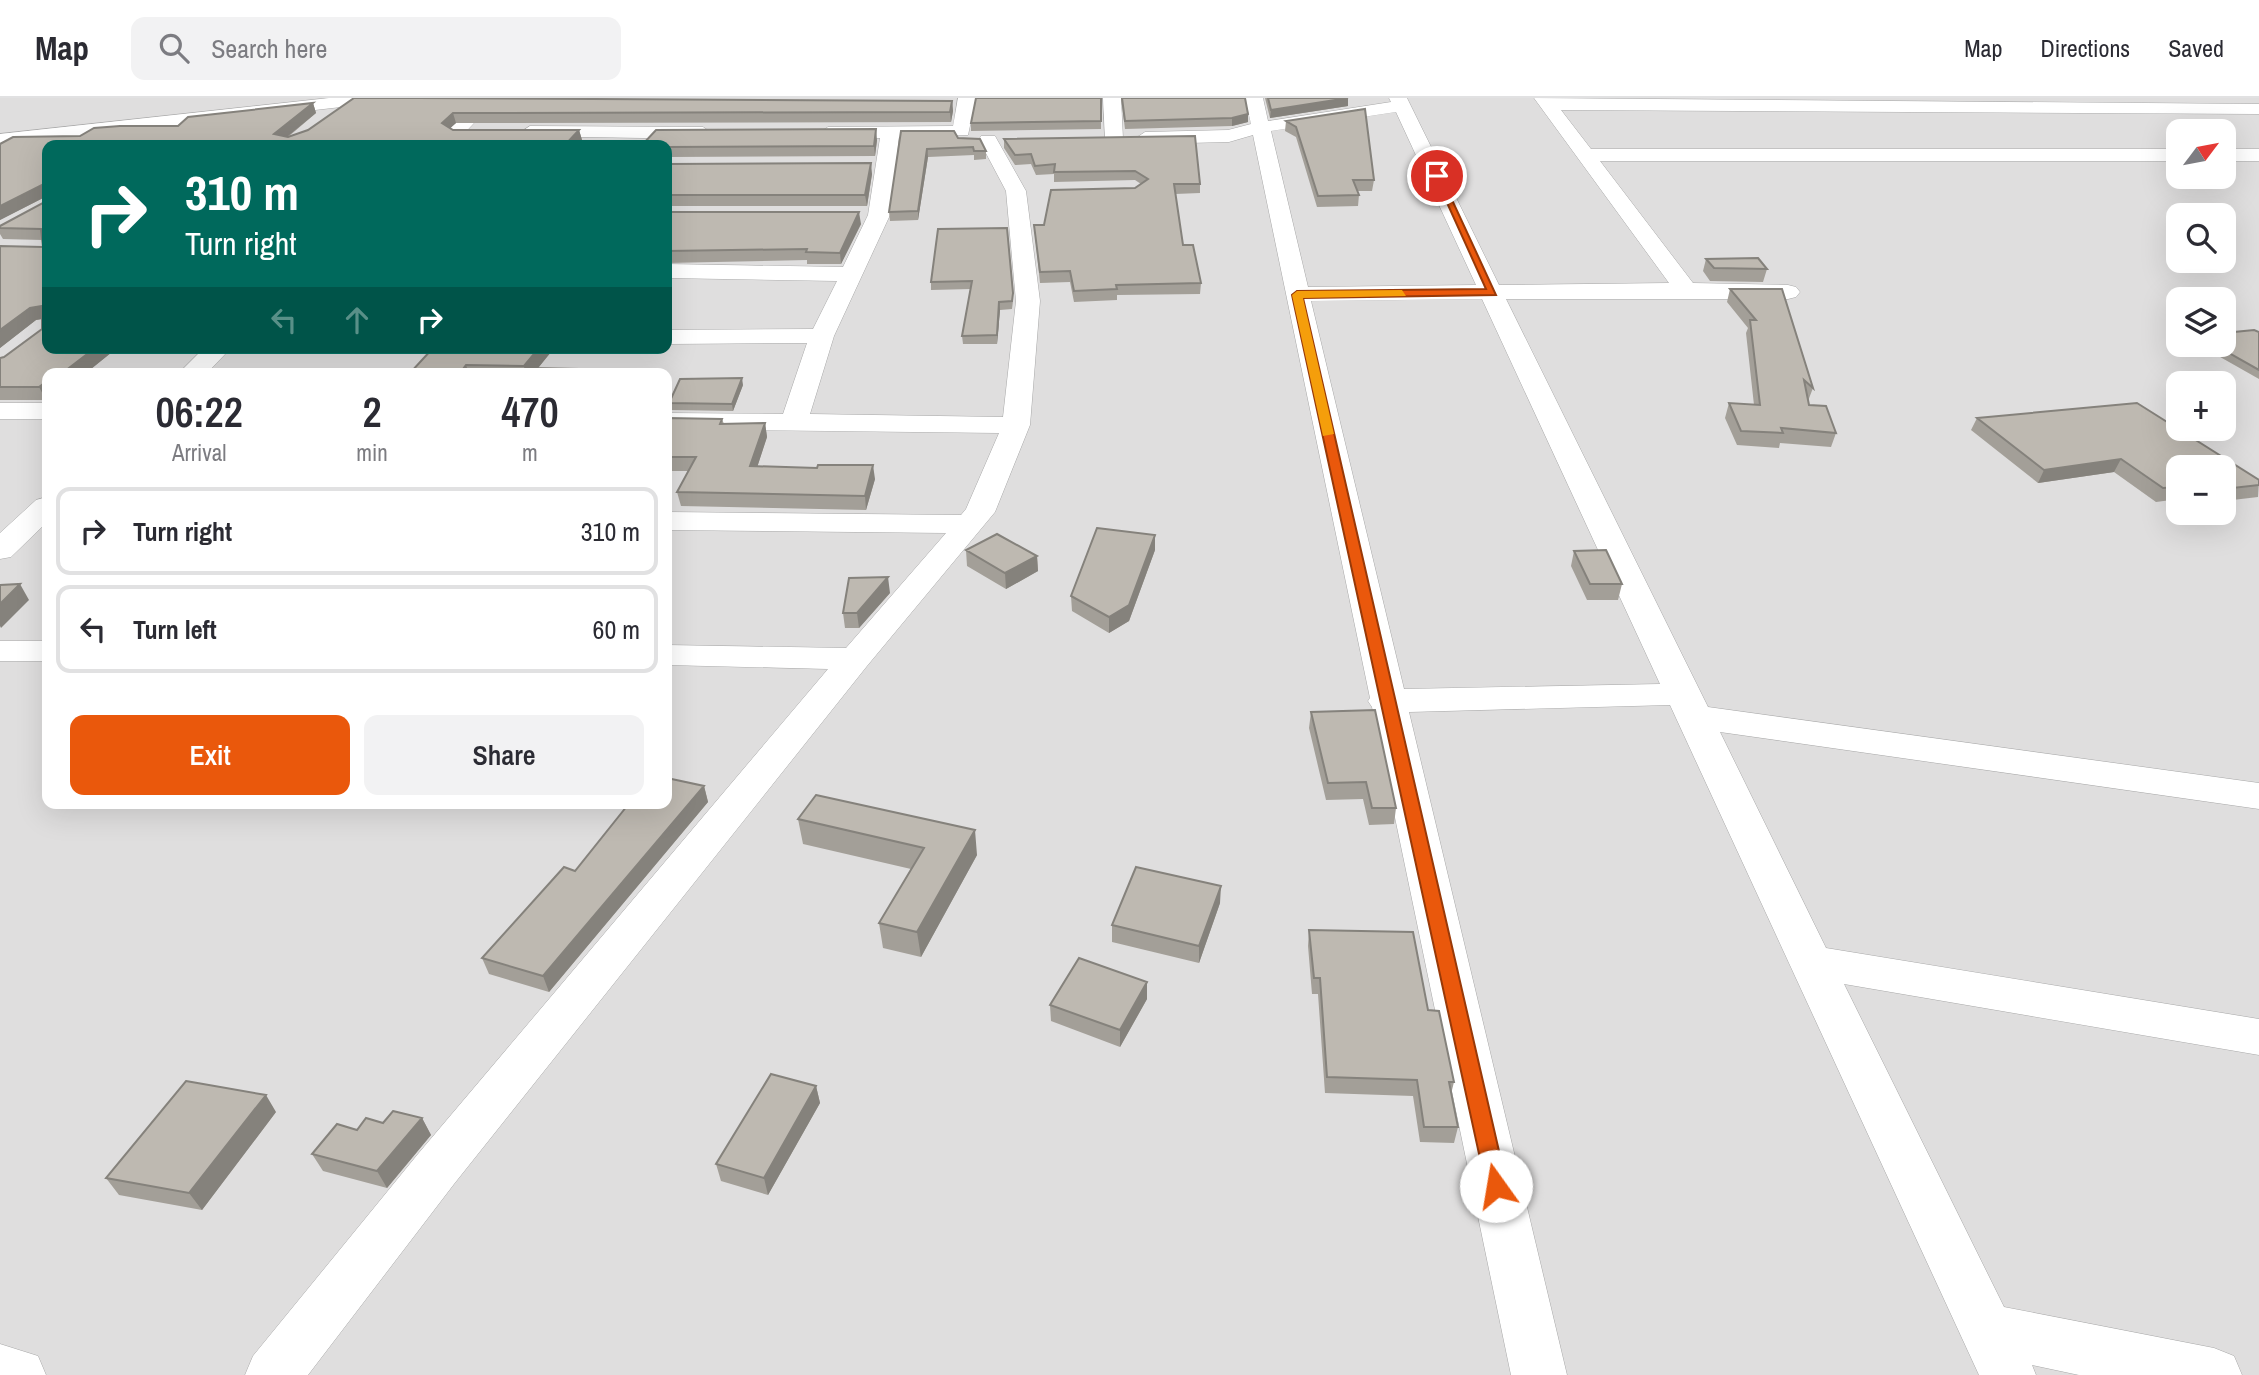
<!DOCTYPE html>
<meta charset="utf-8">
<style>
:root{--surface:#fff;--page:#f2f2f3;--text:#2b2b33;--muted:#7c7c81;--line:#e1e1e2;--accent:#ea580c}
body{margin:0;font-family:"Archivo Narrow",sans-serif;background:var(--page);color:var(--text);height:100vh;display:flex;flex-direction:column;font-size:26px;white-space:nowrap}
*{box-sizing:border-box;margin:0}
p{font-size:23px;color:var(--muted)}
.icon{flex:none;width:38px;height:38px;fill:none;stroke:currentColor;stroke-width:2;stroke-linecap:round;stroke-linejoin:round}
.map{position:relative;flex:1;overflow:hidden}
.panel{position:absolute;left:42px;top:270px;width:630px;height:441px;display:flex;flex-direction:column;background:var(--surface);border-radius:14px;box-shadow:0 7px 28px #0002}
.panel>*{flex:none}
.guide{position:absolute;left:42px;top:42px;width:630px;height:214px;border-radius:14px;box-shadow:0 7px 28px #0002;background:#00695c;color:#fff;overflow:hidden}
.needle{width:46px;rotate:58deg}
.tools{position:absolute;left:2166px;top:21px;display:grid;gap:14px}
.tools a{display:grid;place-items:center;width:70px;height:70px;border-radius:14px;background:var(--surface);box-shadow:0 7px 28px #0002;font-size:35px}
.pin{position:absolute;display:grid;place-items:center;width:60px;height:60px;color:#fff;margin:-30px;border:4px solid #fff;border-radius:50%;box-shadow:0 2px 7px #0007}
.me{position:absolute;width:77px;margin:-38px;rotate:347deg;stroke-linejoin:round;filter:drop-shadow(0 0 5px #0008)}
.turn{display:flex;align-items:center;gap:24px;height:147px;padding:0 28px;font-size:32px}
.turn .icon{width:91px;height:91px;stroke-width:2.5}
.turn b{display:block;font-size:49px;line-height:60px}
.lanes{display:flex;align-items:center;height:66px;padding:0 28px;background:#0003;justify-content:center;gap:35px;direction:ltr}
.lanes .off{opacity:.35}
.eta{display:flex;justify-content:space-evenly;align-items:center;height:119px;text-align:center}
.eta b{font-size:42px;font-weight:600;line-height:49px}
.action{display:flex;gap:14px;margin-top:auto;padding:14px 28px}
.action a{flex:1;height:80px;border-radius:14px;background:var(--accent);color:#fff;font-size:28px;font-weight:600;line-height:80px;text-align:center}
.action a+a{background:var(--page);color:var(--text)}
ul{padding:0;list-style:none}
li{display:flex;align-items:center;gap:21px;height:88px;margin:0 14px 10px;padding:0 14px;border:4px solid var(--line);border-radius:14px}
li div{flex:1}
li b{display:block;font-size:26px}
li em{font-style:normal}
header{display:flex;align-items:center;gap:42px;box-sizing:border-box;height:98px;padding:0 35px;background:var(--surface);border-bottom:2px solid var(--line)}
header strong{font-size:33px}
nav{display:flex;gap:38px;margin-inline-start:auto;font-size:24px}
.search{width:490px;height:63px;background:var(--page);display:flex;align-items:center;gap:18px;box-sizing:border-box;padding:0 24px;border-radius:14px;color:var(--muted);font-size:26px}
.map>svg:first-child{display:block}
.residential{fill:#dfdede;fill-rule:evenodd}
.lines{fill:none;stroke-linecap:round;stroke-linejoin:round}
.minor-casing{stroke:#a8a8a8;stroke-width:1}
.minor{fill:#fff;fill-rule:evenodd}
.wall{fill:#a39f98}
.shaded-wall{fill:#85827c}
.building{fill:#beb9b1;stroke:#85827c;stroke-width:2}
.route{fill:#ea580c;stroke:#983908;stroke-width:2}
.slow{fill:#f59e0b}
</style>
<header>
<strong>Map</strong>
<div class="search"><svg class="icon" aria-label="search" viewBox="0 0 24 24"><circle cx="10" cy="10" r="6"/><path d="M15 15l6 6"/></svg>Search here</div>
<nav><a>Map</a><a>Directions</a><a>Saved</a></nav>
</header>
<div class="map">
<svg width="2259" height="1277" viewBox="0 0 2259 1277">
<rect width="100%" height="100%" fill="#f1f0e8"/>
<!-- residential -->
<path class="residential" d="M0 0H2259V1277H0ZM2179 33H2224V79H2179ZM47 47H667V250H47ZM2179 117H2224V163H2179ZM2179 201H2224V247H2179ZM47 275H667V705H47ZM2179 285H2224V331H2179ZM2179 369H2224V415H2179Z"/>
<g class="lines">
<defs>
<path id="minor" d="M329 0H385L376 5 0 48V36Z
M479 0H498L453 47H434Z
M958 0H976L968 37 899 39 890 117 834 238 810 316 1003 319 1016 203 1006 93 979 42 981 38H995L1026 93 1040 203 1030 327 995 414 867 568 454 1086 308 1277H245L253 1258 418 1056 828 571 667 567V547L846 550 946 435 667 432V414L961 417 966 411 999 335 667 331V315L783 316 807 245 667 246V232L813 231 837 183 667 180V166L843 169 868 117 880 40 828 41 819 35 828 29 953 28Z
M1103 0H1121L1123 41 1121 45H1107L1105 41Z
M1245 0H1263L1268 23 1391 4 1389 0H1407L1499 187 1669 185 1534 0 2259 6V16L1561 12 1591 51H2179V63H1600L1693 185 1788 187 1796 189 1800 194 1796 199 1788 201H1506L1708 609 2259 685V711L1720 634 1826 850 2259 921V957L1844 886 2004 1209 2214 1250 2234 1258 2242 1277H2079L2032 1267 2036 1277H1979L1670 607 1409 614 1567 1277H1511L1372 609 1368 603 1370 600 1253 37 1229 44 1145 46 1136 40 1145 34 1228 32 1251 26ZM1396 14 1476 187 1308 189 1271 33ZM1482 201 1660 586 1404 591 1311 203Z
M530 28 703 29 712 35 703 41 523 38 521 34Z
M2224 51H2259V63H2224Z
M204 250H231L207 275H179Z
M0 305H47V321H0Z
M47 399V424L11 459 0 461V435L36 402Z
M0 543H47V563H0Z
M0 1246 38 1258 46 1277H0Z"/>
</defs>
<!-- minor casing -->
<use href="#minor" class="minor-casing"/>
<!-- minor -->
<use href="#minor" class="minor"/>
</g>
<!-- wall -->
<path class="wall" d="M354 0 952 3 953 13 951 24 456 25 450 30 453 32H579L582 42 577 47H47V250H117L86 275H47V301L46 302H0V260L4 259 42 231V221L36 222 0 250V148L43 149V142L3 141 0 136V128L43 105V100L0 122V46L13 39 80 38 94 30 120 28H178L188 19 313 5 316 15 288 39 308 32Z
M1101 0V31L971 33V25Z
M1121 0H1245L1248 16V24L1232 28 1125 31Z
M1265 0H1348V8L1270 20Z
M1365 11 1374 82 1372 93H1357L1359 97 1358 108 1317 109 1296 39 1285 33 1286 23Z
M901 33 958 40 986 53V61L974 62V57L928 59 918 122 890 123 889 114Z
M1004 41 1200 86V95L1175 96 1183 147 1201 185 1200 196 1117 197V202L1074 204 1070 184 1040 185 1034 127H1044L1135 90 1141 86 1135 82 1054 84V76L1036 77 1031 66 1015 67 1004 50Z
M877 42 875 58 667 59V47Z
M667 66 872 76 867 108H667Z
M667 114 861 126 841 166H807V162L667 165Z
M938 131 1013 203 1012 211 1000 212 997 246H963L962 238 971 191 931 192V184Z
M1706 161 1767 171 1763 184 1710 183 1703 173Z
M1730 191 1813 290 1808 303 1809 307 1836 335 1831 349 1780 345 1779 350 1737 347 1725 320 1729 305 1754 307 1746 235 1748 230 1727 204Z
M2259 234V281L2199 247H2224Z
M433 250H550L551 254 538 270 629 275H410Z
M743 287 733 313 671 312 669 305Z
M2137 305 2259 382 2258 399 2224 403V369H2179V401L2156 404 2114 374 2038 385 1971 332 1977 320Z
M667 320 722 321 724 326 765 325 767 339 757 369 875 381 866 412 681 408 677 394 689 373H667Z
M966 452 1037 458 1038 473 1006 491 967 468Z
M1155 452 1129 523 1109 535 1072 513 1071 498Z
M1574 453 1622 486 1618 502H1587L1571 468Z
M890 495 859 530H845L843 515Z
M1311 614 1396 710 1394 726 1369 727 1363 701 1326 702 1309 630Z
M704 688 708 704 549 894 489 876 482 860 575 773 624 713 622 707Z
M798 721 977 757 921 859 883 850 879 825 911 771 803 746Z
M1220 805 1199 865 1112 844V827Z
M1309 832 1428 912 1454 984 1451 996 1458 1029 1454 1045 1420 1044 1413 998 1325 995 1318 896H1312L1308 848Z
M1147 901 1120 949 1051 923 1050 907Z
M816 988 820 1005 768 1097 721 1083 716 1066Z
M276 1014 202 1112 119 1097 106 1080Z
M422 1020 431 1037 387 1090 323 1073 312 1056 383 1025Z"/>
<!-- shaded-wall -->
<path class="shaded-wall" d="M1348 0V8L1270 20 1271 12Z
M952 3 953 13 951 24 950 14Z
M313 5 316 15 277 47 274 36Z
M453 15 456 25 445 35 442 25Z
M1248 16V24L1232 28V20Z
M876 31 877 42 875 58 874 48Z
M579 32 582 42 577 47H565Z
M927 51 928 59 918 122V113Z
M871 65 872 76 867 108 865 97Z
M44 86 47 98 0 122V108Z
M859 114 861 126 841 166 840 155Z
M999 204 1000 212 997 246V237Z
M42 208 47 220 36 222 0 250V232L30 210Z
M95 250H117L86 275H66L65 273Z
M539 250H550L551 254 534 275H525L524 268Z
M466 267 469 275H460Z
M742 280 743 287 733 313 732 306Z
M47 283V301L46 302 39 289Z
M765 325 767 339 753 382 750 368Z
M2121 361 2114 374 2038 385 2044 372Z
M873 367 875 381 866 412 865 398Z
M1155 437V452L1129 523 1109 535V519Z
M1037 458 1038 473 1006 491 1005 475Z
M888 479 890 495 859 530 857 515Z
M20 486 29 502 1 530 0 528V506Z
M704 688 708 704 549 894 543 878Z
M975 732 977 757 921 859 917 834Z
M1221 788 1220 805 1199 865V848Z
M1147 884V901L1120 949V932Z
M816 988 820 1005 768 1097 764 1080Z
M266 997 276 1014 202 1112 189 1095Z
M422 1020 431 1037 387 1090 377 1073Z"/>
<!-- building -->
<path class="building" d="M354 0H418L952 3 950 14 453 15 442 25 453 32H579L565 47H47V250H95L65 273 47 275V283L39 289H0V260L4 259 42 231V208L30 210 0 232V148L43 149 41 131 0 130V128L43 105 44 86 0 108V46L13 39 80 38 94 30 120 28H178L188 19 313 5 274 36 288 39 308 32Z
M976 0H1101V23L971 25Z
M1122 0H1245L1248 16 1232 20 1125 23Z
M1268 0H1348L1271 12Z
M1365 11 1374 82H1353L1359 97 1318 98 1296 29 1286 23Z
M876 31 874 48 667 49V47H642L656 32Z
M901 33H954L958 40 980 41 986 53H974L973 49 927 51 918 113 889 114Z
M1195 38 1200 86H1174L1183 147H1193L1201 185 1116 187 1117 191 1074 193 1070 173 1040 174 1034 127H1044L1051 92 1135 90 1148 81 1135 73 1054 74 1055 66 1035 68 1031 56 1015 57 1004 41Z
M871 65 865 97H667V66Z
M667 114H859L840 155 806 154 807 151 667 153Z
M1007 130 1013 195 1012 203 999 204 997 237 962 238 972 183 931 184 938 131Z
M1758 160 1767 171 1714 170 1706 161Z
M1730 191H1782L1813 290 1804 282 1809 307 1826 308 1836 335 1781 330 1783 335 1741 333 1729 305 1760 307 1750 222H1756Z
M2254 232 2259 234V272L2215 247H2224V235Z
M433 250H539L524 268 466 267 460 275H410Z
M528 270 628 272 626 275H525Z
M742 280 732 306 669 305 680 281Z
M2137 305 2259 382V387L2224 391V369H2179V389L2163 390 2121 361 2044 372 1977 320Z
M667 320 722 321 720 326 765 325 750 368 817 370 818 367H873L865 398 677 394 696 359H667Z
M1097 430 1155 437 1129 507 1109 519 1071 498Z
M997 436 1037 458 1005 475 966 452Z
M1606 452 1622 486H1590L1574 453Z
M888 479 857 515H843L849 480Z
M20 486 0 506V487Z
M1375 612 1396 710H1372L1366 684 1328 685 1311 614Z
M667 680 704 688 543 878 482 860 564 769 575 773 627 708 622 707 623 705H667Z
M816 697 975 732 917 834 879 825 924 750 798 721Z
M1136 769 1221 788 1199 848 1112 827Z
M1309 832 1413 834 1428 912 1439 913 1454 984H1449L1458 1029H1424L1417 982 1327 979 1320 880H1314Z
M1079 860 1147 884 1120 932 1050 907Z
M771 976 816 988 764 1080 716 1066Z
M186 983 266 997 189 1095 106 1080Z
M393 1013 422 1020 377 1073 312 1056 337 1026 357 1032 366 1020 383 1025Z"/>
<!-- route -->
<path class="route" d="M1434 76 1441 78 1496 197 1303 200 1507 1088 1504 1095 1496 1098 1489 1095 1486 1088 1292 197 1297 193 1486 191Z"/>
<!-- slow -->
<path class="slow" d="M1402 192 1406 198 1303 200 1334 336 1323 338 1292 197 1297 193Z"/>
</svg>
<div class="tools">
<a><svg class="needle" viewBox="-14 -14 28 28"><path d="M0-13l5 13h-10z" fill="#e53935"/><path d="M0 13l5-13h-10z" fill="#7c7c81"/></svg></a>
<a><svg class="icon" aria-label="search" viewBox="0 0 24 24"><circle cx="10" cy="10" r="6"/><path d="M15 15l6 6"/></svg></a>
<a><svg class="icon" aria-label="layers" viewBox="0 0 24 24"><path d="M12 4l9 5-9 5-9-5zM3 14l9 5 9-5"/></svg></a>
<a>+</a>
<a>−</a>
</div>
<div class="pin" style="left:1437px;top:78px;background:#d93025"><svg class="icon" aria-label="arrive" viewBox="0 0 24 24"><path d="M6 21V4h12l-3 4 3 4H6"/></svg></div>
<svg class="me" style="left:1496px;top:1088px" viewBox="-20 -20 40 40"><circle r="19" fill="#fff"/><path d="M0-13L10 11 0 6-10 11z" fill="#ea580c"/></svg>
<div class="guide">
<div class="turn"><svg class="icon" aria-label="right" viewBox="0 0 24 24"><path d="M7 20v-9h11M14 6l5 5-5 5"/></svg><div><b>310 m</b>Turn right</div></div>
<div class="lanes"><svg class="icon off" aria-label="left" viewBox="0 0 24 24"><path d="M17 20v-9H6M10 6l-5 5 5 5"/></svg><svg class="icon off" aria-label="ahead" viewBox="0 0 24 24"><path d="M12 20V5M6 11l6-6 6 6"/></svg><svg class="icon" aria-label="right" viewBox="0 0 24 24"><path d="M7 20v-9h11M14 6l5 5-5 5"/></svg></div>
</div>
<section class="panel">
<div class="eta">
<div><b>06:22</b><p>Arrival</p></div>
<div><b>2</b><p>min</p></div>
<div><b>470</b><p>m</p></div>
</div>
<ul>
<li><svg class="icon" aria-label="right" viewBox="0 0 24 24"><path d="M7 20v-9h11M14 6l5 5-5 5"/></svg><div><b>Turn right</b></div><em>310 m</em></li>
<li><svg class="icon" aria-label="left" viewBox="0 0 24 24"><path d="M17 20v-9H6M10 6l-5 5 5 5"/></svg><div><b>Turn left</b></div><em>60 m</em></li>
</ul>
<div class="action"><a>Exit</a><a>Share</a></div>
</section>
</div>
